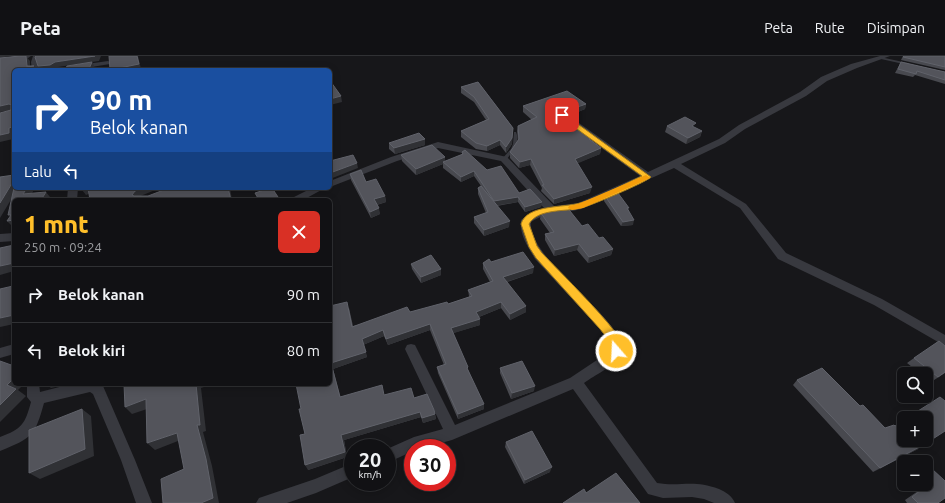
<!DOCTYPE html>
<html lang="id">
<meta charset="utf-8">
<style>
:root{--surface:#111114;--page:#1a1a1d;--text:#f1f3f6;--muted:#9c9da0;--line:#303134;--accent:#ffbf2a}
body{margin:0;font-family:Ubuntu,sans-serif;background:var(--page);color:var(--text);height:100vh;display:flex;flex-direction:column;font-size:15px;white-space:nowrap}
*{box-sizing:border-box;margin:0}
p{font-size:13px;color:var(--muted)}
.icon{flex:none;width:22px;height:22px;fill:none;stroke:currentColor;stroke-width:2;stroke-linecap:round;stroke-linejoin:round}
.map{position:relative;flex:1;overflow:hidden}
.drawer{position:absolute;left:12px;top:142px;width:320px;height:188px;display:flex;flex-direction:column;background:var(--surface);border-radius:6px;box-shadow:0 2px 10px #0003,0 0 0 1px var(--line)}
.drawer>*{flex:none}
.guide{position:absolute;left:12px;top:12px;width:320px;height:122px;border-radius:6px;box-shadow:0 2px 10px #0003,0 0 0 1px var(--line);background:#1a4fa0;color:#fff;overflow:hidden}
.controls{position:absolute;left:897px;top:311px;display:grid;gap:8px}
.controls a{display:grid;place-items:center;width:36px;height:36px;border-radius:6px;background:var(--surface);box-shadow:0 2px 10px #0003,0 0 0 1px var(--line);font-size:20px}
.speed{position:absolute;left:344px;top:383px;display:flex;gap:8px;font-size:20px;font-weight:700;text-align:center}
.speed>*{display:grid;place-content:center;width:52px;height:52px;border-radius:50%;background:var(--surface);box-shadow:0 2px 10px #0003,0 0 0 1px var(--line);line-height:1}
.speed small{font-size:10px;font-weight:400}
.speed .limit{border:6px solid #d22;background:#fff;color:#111}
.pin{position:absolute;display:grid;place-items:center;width:34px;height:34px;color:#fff;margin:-17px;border-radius:8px;box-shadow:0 2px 6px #0006}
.me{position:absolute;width:44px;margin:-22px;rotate:341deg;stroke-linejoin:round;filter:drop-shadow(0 0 3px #0008)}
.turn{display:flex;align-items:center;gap:14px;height:84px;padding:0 12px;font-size:18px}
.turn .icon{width:52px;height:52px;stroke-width:2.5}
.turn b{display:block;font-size:28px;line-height:34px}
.then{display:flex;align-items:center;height:38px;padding:0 12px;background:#0003;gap:8px;font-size:15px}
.round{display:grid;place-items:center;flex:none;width:42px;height:42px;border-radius:6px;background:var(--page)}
.summary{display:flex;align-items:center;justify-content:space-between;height:68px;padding:0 12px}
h1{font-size:24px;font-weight:800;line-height:30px;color:var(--accent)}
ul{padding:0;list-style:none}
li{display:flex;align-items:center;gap:12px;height:56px;padding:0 12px;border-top:1px solid var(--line)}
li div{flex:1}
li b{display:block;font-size:15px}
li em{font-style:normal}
header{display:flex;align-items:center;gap:24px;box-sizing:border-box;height:56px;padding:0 20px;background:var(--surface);border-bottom:1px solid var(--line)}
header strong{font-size:19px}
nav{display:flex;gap:22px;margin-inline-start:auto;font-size:14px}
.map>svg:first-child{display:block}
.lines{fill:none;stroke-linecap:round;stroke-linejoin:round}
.lane{fill:#38393f;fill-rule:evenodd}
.street{fill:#38393f;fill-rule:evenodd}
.wall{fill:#48494f}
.shaded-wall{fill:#303135}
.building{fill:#53545b;stroke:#60626a}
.route{fill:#ffbf2a;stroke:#a67c1b}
.slow{fill:#f59e0b}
</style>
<header>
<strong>Peta</strong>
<nav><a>Peta</a><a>Rute</a><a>Disimpan</a></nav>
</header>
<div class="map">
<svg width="945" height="447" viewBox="0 0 945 447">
<rect width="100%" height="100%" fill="#17171a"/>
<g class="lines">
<!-- lane -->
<path class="lane" d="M880 1 908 7 910 8 908 9 881 3 879 2Z
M514 76H516C521 88 513 95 506 104H502V103L511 93 513 88Z"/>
<!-- street -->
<path class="street" d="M16 0H31L28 2 0 7V3Z
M33 0H39L37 6 40 14H32L31 6Z
M880 0H890L857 12 827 25 806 40 745 73 725 87 681 108 746 148 786 197 882 243 945 279V290L874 249 778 203 740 152 674 112C644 125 615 140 584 152 565 159 551 153 531 166 527 205 634 270 621 297 615 310 595 319 584 327L657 427C681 431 693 423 719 433 726 436 732 440 735 447H714L704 443 692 441 663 442 648 438 573 333 452 384 423 392H413V395L387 407V393L414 381 443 373 405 293 407 289 411 288 415 289 455 369 570 322 606 298 610 293V288L600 273 535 203C528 191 519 178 521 164L531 157 544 152 501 105 438 92 397 105 330 131V125L391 101 438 86 507 101 554 150 578 147 640 120 559 61V57H565L648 116 719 83 739 69 800 36 821 21 851 8Z
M108 5 110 6V8L73 14H54L58 12Z
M68 132H78L77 144H67Z
M312 132H325L303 144H290L292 142Z
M14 177V185L0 186V178Z
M14 288V298L0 302V292Z
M27 328H39L40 336 71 328H100L103 330 135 404 152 447H136L121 404 93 338 90 336 44 347C35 380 32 382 0 395V381C22 373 25 368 31 346L27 341Z
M353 407V421L316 437 287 447H256L259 442 315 423Z"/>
</g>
<!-- wall -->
<path class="wall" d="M903 0H945V14L901 4Z
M901 6 945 16V28L915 19 913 21 895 17Z
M478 26 513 72 512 88 506 97 500 89 487 95 476 93 461 81V75L486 64 474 46 461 37V31Z
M586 48 585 53 571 59 565 56H559L592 82 591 85 601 92 600 98 577 107 590 137 554 148 541 135 542 132 530 109 519 112 510 102V96L518 84 517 75 518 70 532 64 523 56V50Z
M667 70 702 75 700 81 686 88 665 76Z
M425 83V89L395 98 389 93V87Z
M462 96 519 137 542 146 541 151 525 156 518 146 497 150 509 171 484 180 474 167V161L486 157 478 138V132L481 130 474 120 461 126 443 112V108L416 119 402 105 401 99 445 105 462 99Z
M350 118 366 126 385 140 386 146 377 149 380 158 371 162 351 124Z
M605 140 628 153 633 169 621 170 604 145Z
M541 157 582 170 613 193 611 199 588 207 577 194 554 200 545 184V178L550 177 540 163Z
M491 206 533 217 507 226 526 256 510 264 501 252 479 261 480 269 453 277 484 353 458 363 438 317 437 311 444 309 430 274 388 289 384 280 363 289 367 301 333 313 340 341 384 339 414 342 435 358 436 363 423 367 421 361 344 384 347 401 308 414 305 378 301 353 330 328 331 286 349 252 353 270 410 256 448 248 469 241V240L468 234 490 226 483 213V207Z
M411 208 441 213V219L421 227 412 213Z
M945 290V317L931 326 926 322V318H921L907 307 914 302Z
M500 312 534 335 511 343 500 317Z
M797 324 860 350 885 372 918 393 873 416 793 329Z
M506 386 550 416 524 428 505 391Z
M932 413 939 447H907L905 444 918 435 911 428H926V417Z"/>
<!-- shaded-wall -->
<path class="shaded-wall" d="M0 0H9L0 2Z
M26 0 30 5V10H34L37 14H25L27 10Z
M95 0H101L99 5 58 11 53 14H40L38 10 55 6Z
M137 0H138L141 13 136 14H110Z
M92 6 95 12 94 14H76Z
M341 40 342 46 330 49V43Z
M9 48 14 54 0 56V50Z
M586 48 585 53 571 59 572 53Z
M14 70V77H13V83L0 86V79L9 72Z
M702 75 700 81 686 88 688 82Z
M512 82V88L506 97V91Z
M425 83V89L395 98 394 92Z
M500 84V89L487 95V90Z
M601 92 600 98 574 109 575 103Z
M445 101V107L443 106V108L416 119V113Z
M531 103 530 109 519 112 520 106Z
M357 107 358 112 330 123V117Z
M474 115V120L461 126V121Z
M14 124V132H18L0 162V147Z
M592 131 590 137 554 148V143Z
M27 132H35L28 144 23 138Z
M88 132 91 137 86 139 82 134Z
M144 132H160L138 141 136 144 132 139 135 135Z
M228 132H230L232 144H231Z
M46 136 50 141 48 144H41Z
M385 140 386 146 376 149 374 143Z
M518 141V146L494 150V145Z
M542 146 541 151 525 156V151Z
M379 152 380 158 371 162 370 156Z
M14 164V170H12L7 165Z
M634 164 633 169 621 170 623 166Z
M510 165 509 171 484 180V174Z
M579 188 577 194 554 200 555 194Z
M613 193 611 199 588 207 589 201Z
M14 207V215L0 219V210Z
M534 211 533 217 503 227V221Z
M441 213V219L421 227V221Z
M501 246V252L476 262V256Z
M526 250V256L510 264V258Z
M14 259V268L0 271V262Z
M480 263V269L451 278V272Z
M430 268V274L388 289 386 283Z
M383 274 384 280 363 289 362 283Z
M366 296 367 301 333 313 342 346 340 341 331 307Z
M14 322V328H24L18 334 26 340 0 366V349L7 329Z
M46 328H69L51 332Z
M196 328H213L201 332 206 375 203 376 212 410 219 447H201L197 369Z
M535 330 534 335 511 343 512 337Z
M146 343 153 351 132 358 125 351Z
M484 348V353L458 363V358Z
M82 353 91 360 94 400 40 423 29 417Z
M420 356 421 361 344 384 347 401 308 414 305 409 341 379Z
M435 358 436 363 423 367 422 362Z
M177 377 183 383 155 394 147 387Z
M925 388 918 393 873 416 880 412Z
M552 411 550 416 524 428 525 424Z"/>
<!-- building -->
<path class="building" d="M20 0H26L27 10H34L26 11 25 14H14V36L13 37H14V70L9 72V77L0 79V57L11 54V49L9 48 0 50V2Z
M36 0H95L55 6 50 9 38 10 35 1Z
M109 0H137L139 8 110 14Z
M904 0H945V11L903 1Z
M92 6 89 13 76 14H65L67 10Z
M901 6 945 16V24L917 15 916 18 898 13Z
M330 26H331L341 40 330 43Z
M478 26 513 72 512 82 506 91 500 84 487 90 476 87 461 75 489 63 474 41 461 31Z
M567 35 586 48 572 53 566 50H560L558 51 559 56 592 82 589 83 601 92 575 103 592 131 554 143 542 129H544L531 103 520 106 510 96 519 83 518 70 537 61 523 50Z
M685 61 696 67 692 70 702 75 688 82 667 70Z
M419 77 425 83 394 92 389 87Z
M432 89 445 101 416 113 401 99Z
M465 94 487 114 501 110 519 137 530 133 542 146 525 151 518 141 494 145 474 115 461 121 443 106 463 98 462 96Z
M353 99 357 107 330 117V105Z
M361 114 366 126 376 123 385 140 374 143 379 152 370 156 350 118Z
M14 119V124L0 147V121Z
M481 130 510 165 484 174 474 161 488 156 478 132Z
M14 132H27L23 138 46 136 41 144H14V164L7 165 11 159H8Z
M82 132H144L135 135 132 139 134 140H148L169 132H228L231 144H234H90L88 132 82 134Z
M270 132H272L280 144H259L255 137Z
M618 137 629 152H627L634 164 623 166 605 140Z
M566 150 582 170 588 168 599 182 603 181 613 193 589 201 579 188 555 194 545 178 554 176 541 157 553 152Z
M14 189V207L0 210V192Z
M523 196 534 211 503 221 526 250 510 258 501 246 476 256 480 263 451 272 468 311 467 312 484 348 458 358 437 311 446 308 430 268 386 283 383 274 362 283 366 296 331 307 340 341 382 329 384 339 411 332 414 342 427 338 434 354 435 358 422 362 420 356 341 379 345 396 305 409 300 379 305 378 299 353H301L296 328H330V286H331L330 280V250L347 246 352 271 407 251 410 256 447 246 448 248 472 240 468 234 493 225 483 207 489 203 491 206Z
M431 199 441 213 421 221 411 208Z
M14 223V259L0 262V233L13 230Z
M939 285 945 290V316L938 321 914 302Z
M0 305 14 310V322L7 329 16 333 0 349Z
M522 305 535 330 512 337 500 312Z
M822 312 860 350 863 349 885 372 894 369 895 370 904 364V384H926V362H907L940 341 945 345V375L925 388 880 412 797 324Z
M124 328H196L200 369H197L206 403 213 442 201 447H163L161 423 184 413 177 377 147 387 146 343 125 351Z
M82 353 85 393 29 417V374Z
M532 375 552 411 525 424 506 386Z
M932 413 945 425V442L938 447H939H918L912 441 925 431 922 428H926V417Z
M616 417 640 447H563L584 433 586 437Z"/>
<!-- route -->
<path class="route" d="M559 58H564L651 121C647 126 590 150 581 152 566 156 538 152 529 168L537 190 542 197C556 212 618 273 621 286 622 290 621 295 619 298L616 300 612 298 611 287 600 273 536 202 529 191 521 168C527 148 564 152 580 147 601 141 622 129 642 120L559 60Z"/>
<!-- slow -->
<path class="slow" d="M646 119 650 122 648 123 583 152 572 154 568 152 569 150 578 148Z"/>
</svg>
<div class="controls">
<a><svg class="icon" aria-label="search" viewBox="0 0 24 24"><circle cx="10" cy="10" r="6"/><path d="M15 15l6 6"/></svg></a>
<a>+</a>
<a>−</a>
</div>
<div class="speed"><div>20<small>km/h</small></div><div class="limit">30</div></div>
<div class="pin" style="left:562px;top:59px;background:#d93025"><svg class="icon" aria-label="arrive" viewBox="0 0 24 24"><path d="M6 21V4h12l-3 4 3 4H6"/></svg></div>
<svg class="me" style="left:616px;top:295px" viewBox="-20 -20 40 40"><circle r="17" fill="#ffbf2a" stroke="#fff" stroke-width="3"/><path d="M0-11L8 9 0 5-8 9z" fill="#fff"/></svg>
<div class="guide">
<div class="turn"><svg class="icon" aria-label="right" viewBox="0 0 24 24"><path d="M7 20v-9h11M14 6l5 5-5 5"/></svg><div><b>90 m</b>Belok kanan</div></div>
<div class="then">Lalu<svg class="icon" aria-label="left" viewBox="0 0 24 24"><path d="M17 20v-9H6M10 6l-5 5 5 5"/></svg></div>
</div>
<section class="drawer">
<div class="summary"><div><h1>1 mnt</h1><p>250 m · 09:24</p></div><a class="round" style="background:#d93025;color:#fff"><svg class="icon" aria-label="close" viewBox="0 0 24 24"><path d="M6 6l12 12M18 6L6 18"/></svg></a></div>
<ul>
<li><svg class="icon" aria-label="right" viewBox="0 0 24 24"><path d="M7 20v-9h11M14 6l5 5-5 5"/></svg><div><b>Belok kanan</b></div><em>90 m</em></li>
<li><svg class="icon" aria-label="left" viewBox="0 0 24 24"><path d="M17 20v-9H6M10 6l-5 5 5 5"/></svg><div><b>Belok kiri</b></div><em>80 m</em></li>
</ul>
</section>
</div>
